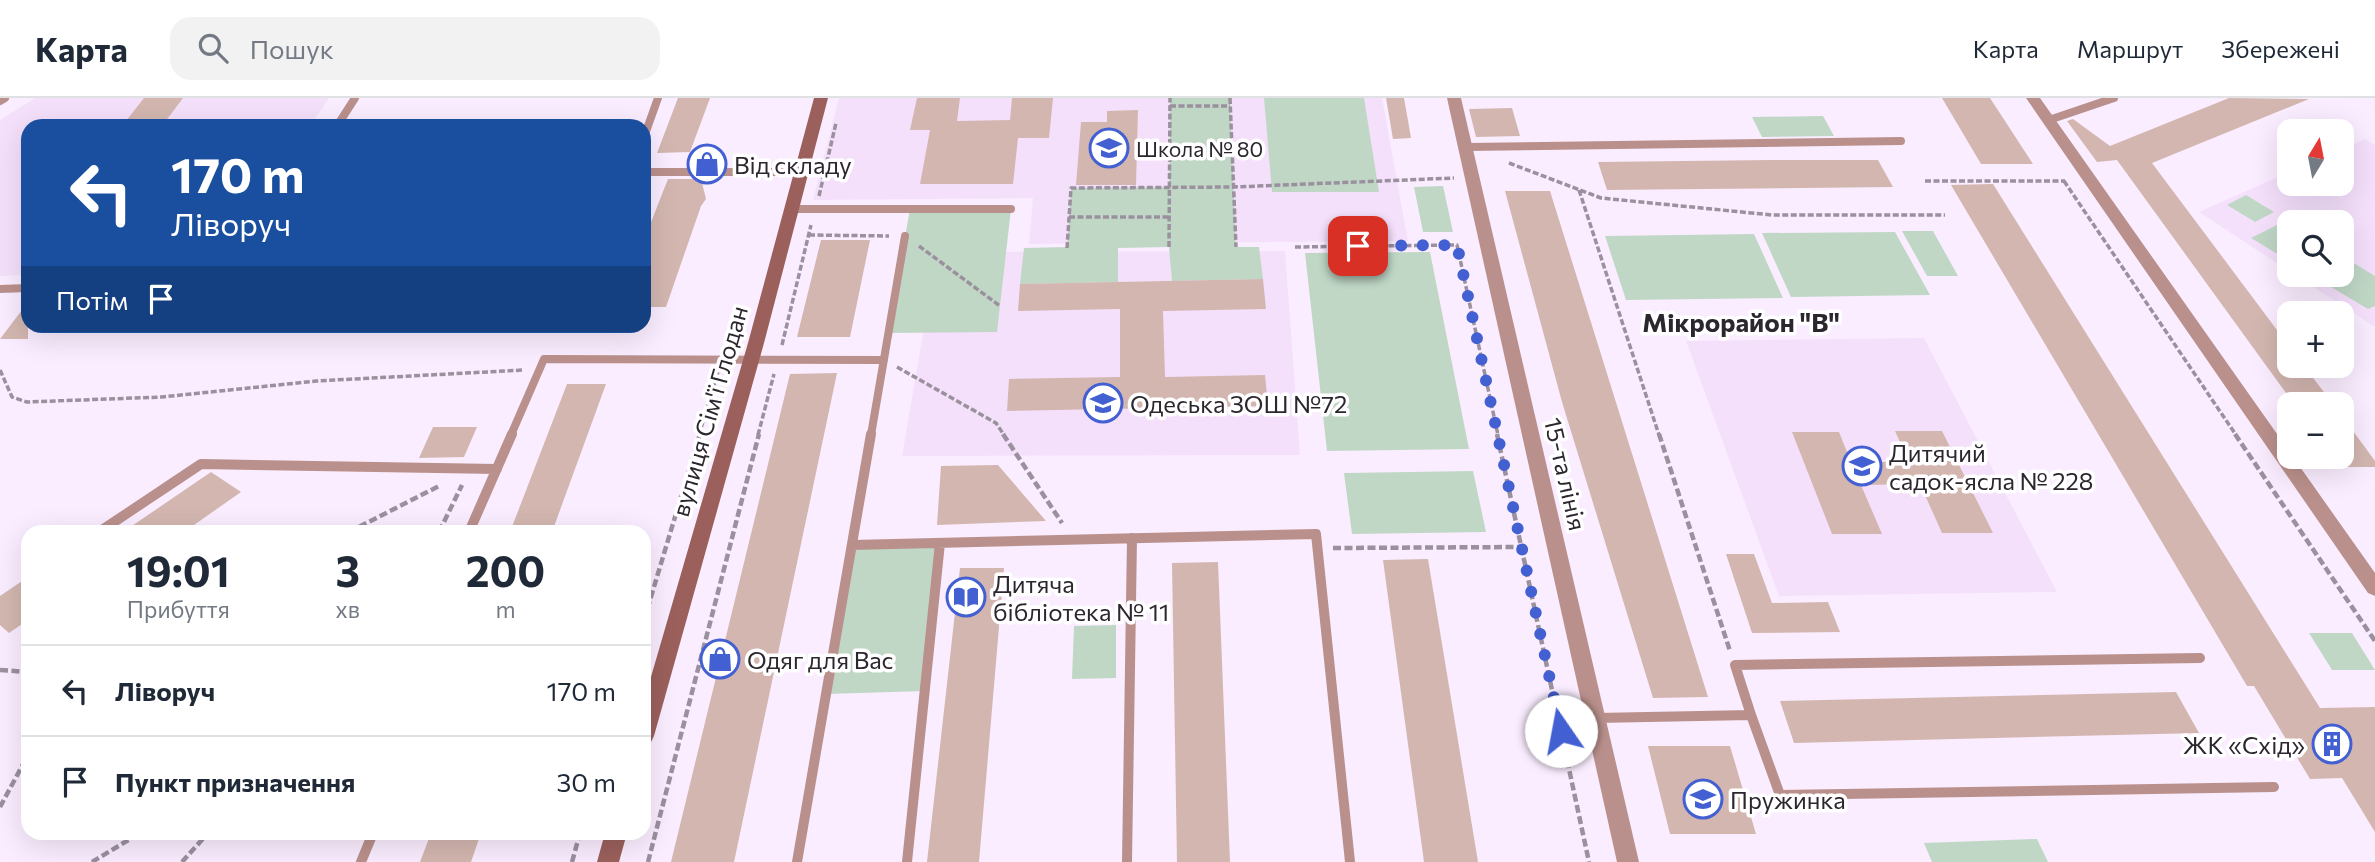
<!DOCTYPE html>
<html lang="uk">
<meta charset="utf-8">
<style>
:root{--surface:#fff;--page:#f2f2f3;--text:#1f2937;--muted:#747a83;--line:#e0e1e3}
body{margin:0;font-family:Commissioner,sans-serif;background:var(--page);color:var(--text);height:100vh;display:flex;flex-direction:column;font-size:26px;white-space:nowrap}
*{box-sizing:border-box;margin:0}
p{font-size:23px;color:var(--muted)}
.icon{flex:none;width:38px;height:38px;fill:none;stroke:currentColor;stroke-width:2;stroke-linecap:round;stroke-linejoin:round}
.map{position:relative;flex:1;overflow:hidden}
.side{position:absolute;left:21px;top:427px;width:630px;height:315px;display:flex;flex-direction:column;background:var(--surface);border-radius:21px;box-shadow:0 7px 28px #0002}
.side>*{flex:none}
.banner{position:absolute;left:21px;top:21px;width:630px;height:214px;border-radius:21px;box-shadow:0 7px 28px #0002;background:#1a4fa0;color:#fff;overflow:hidden}
.needle{width:46px;rotate:10deg}
.buttons{position:absolute;left:2277px;top:21px;display:grid;gap:14px}
.buttons a{display:grid;place-items:center;width:77px;height:77px;border-radius:14px;background:var(--surface);box-shadow:0 7px 28px #0002;font-size:35px}
.pin{position:absolute;display:grid;place-items:center;width:60px;height:60px;color:#fff;margin:-30px;border-radius:14px;box-shadow:0 4px 10px #0006}
.me{position:absolute;width:77px;margin:-38px;rotate:348deg;stroke-linejoin:round;filter:drop-shadow(0 0 5px #0008)}
.turn{display:flex;align-items:center;gap:24px;height:147px;padding:0 35px;font-size:32px}
.turn .icon{width:91px;height:91px;stroke-width:2.5}
.turn b{display:block;font-size:49px;line-height:60px}
.then{display:flex;align-items:center;height:66px;padding:0 35px;background:#0003;gap:14px;font-size:26px}
.eta{display:flex;justify-content:space-evenly;align-items:center;height:119px;text-align:center}
.eta b{font-size:42px;font-weight:700;line-height:49px}
ul{padding:0;list-style:none}
li{display:flex;align-items:center;gap:21px;height:91px;padding:0 35px;border-top:2px solid var(--line)}
li div{flex:1}
li b{display:block;font-size:26px}
li em{font-style:normal}
header{display:flex;align-items:center;gap:42px;box-sizing:border-box;height:98px;padding:0 35px;background:var(--surface);border-bottom:2px solid var(--line)}
header strong{font-size:33px}
nav{display:flex;gap:38px;margin-inline-start:auto;font-size:24px}
.search{width:490px;height:63px;background:var(--page);display:flex;align-items:center;gap:18px;box-sizing:border-box;padding:0 24px;border-radius:21px;color:var(--muted);font-size:26px}
.map>svg:first-child{display:block}
.built{fill:#f5e0fc}
.green{fill:#c0d7c6}
.building{fill:#d3b6b0}
.lines{fill:none;stroke-linecap:round;stroke-linejoin:round}
.path-far1{stroke:#9a909e;stroke-width:3.5;stroke-dasharray:6 2.5;stroke-linecap:butt}
.path{stroke:#9a909e;stroke-width:4.5;stroke-dasharray:8 3.5;stroke-linecap:butt}
.lane-far1{stroke:#ba908c;stroke-width:8}
.lane{stroke:#ba908c;stroke-width:10}
.street{fill:#ba908c;fill-rule:evenodd}
.secondary{fill:#9b605c;fill-rule:evenodd}
.route{stroke:#4360d3;stroke-width:12;stroke-dasharray:0 21.6}
.labels{text-anchor:middle;dominant-baseline:central;stroke-width:7;stroke-linejoin:round;paint-order:stroke}
.far-poi-label{font-size:21px;fill:#2c262e;stroke:#fff;text-anchor:start}
.poi-label{font-size:24px;fill:#2c262e;stroke:#fff;text-anchor:start}
.street-label{font-size:24px;fill:#2c262e;stroke:#fff}
.neighbourhood-label{font-size:26px;font-weight:bold;fill:#2c262e;stroke:#fff}
</style>
<header>
<strong>Карта</strong>
<div class="search"><svg class="icon" aria-label="search" viewBox="0 0 24 24"><circle cx="10" cy="10" r="6"/><path d="M15 15l6 6"/></svg>Пошук</div>
<nav><a>Карта</a><a>Маршрут</a><a>Збережені</a></nav>
</header>
<div class="map">
<svg width="2375" height="764" viewBox="0 0 2375 764">
<rect width="100%" height="100%" fill="#faedff"/>
<!-- built -->
<path class="built" d="M35 0H329L310 28H28V177L0 178V22Z
M839 0H1382L1408 143 1029 146 1033 100 813 102Z
M2365 41 2375 47V229L2295 177H2342V124H2289V173L2199 114 2289 74V86H2342V51Z
M1285 153 1300 357 902 358 937 154Z
M1924 240 2057 494 1779 498 1686 243Z"/>
<!-- green -->
<path class="green" d="M1170 0H1230L1236 149H1259L1263 181 1172 183 1169 149 1118 150V184L1020 186 1024 150 1067 149 1071 90 1169 89Z
M1264 0H1364L1379 94H1272Z
M1823 18 1834 38 1762 39 1752 19Z
M1443 88 1453 134H1423L1414 89Z
M2246 97 2274 114 2255 124 2227 107Z
M910 111H1011L997 234 888 235Z
M2285 123 2289 126V163L2251 140Z
M1902 133H1933L1958 178H1927Z
M1895 134 1930 197 1791 199 1762 135Z
M1754 136 1783 200 1626 202 1605 138Z
M1430 154 1469 351 1327 353 1305 155Z
M2342 158 2375 178V208L2368 211 2311 177H2342Z
M1473 373 1486 434 1352 436 1344 375Z
M940 445 925 593 826 596 852 447Z
M1116 527V580L1072 581 1074 528Z
M2309 535H2352L2375 572H2332Z
M2037 741 2048 764H1932L1924 745Z"/>
<!-- building -->
<path class="building" d="M144 0H183L162 28H122Z
M678 0H710L690 54 657 55Z
M917 0H960L957 23 1010 22 1012 0H1053L1049 40H1018L1013 86H920L930 32H910Z
M1386 0H1404L1411 40 1393 41Z
M1942 0H1990L2033 66H1981Z
M2229 0 2309 1 2152 65 2289 248V268H2304L2333 306H2294L2117 62 2097 64 2067 23 2073 21 2110 48Z
M1512 10 1520 38 1476 39 1469 11Z
M1138 12 1136 87H1076L1081 24H1107V13Z
M1770 62H1878L1893 89 1607 92 1598 64Z
M668 81H701L706 101 701 108 666 209H644V132H648Z
M1993 86 2320 610 2375 609V734L2342 680 2310 681 2254 588H2247L1951 87Z
M1505 93H1550L1708 599 1653 600 1562 304Z
M821 142H870L850 239H797Z
M1263 181 1266 211 1163 213 1165 279 1265 277 1268 308 1007 313 1009 281 1120 279V211L1018 213 1020 186Z
M28 204V241H0Z
M837 275 734 764H671L790 276Z
M567 286H606L552 434H510Z
M2342 318 2375 363V369H2342Z
M433 329H477L464 359 419 360Z
M1895 333H1942L1993 435H1942L1920 386 1861 387 1882 436H1832L1792 334H1839L1851 364H1909Z
M998 367 1046 423 937 427 941 368Z
M211 374 241 394 184 434H123Z
M1726 456H1754L1772 505 1828 504 1840 534 1752 535Z
M1428 461 1478 764H1424L1383 462Z
M1218 464 1230 764H1177L1172 465Z
M960 470H1004L979 764H927Z
M28 479V522L9 535 0 527V498Z
M2176 594 2199 635 1794 645 1780 603Z
M1648 648H1730L1756 736H1670Z
M431 735H481L471 764H420Z"/>
<g class="lines">
<!-- path-far1 -->
<path class="path-far1" d="M1230 0 1236 149
M1170 8H1230
M1509 65 1601 100 1772 117H1945
M1925 83H2065
M2064 83 2236 337
M1579 92 1659 337
M819 98 836 25
M1069 119H1169
M809 137 889 138
M919 148 1000 208
M1169 149 1170 0
M1295 149 1457 147 1498 337
M1067 150 1071 90 1234 89 1454 80
M782 247 811 127
M897 269 996 325 1004 337
M0 272 12 299 27 304 162 299 316 283 524 272
M699 337 718 274
M758 337 774 276"/>
<!-- path -->
<path class="path" d="M1003 336 1062 425
M1497 336 1589 764
M1659 336 1730 553
M2235 336 2375 543
M349 434 439 388
M439 434 462 387
M1333 450 1521 449
M644 522 700 336
M0 572 28 574
M0 709 28 657
M92 764 140 735
M182 764 208 735
M572 764 580 735
M648 764 759 336"/>
<!-- lane-far1 -->
<path class="lane-far1" d="M0 3 5 0
M2049 22 2114 0
M337 28 355 0
M644 39 658 0
M1466 49 1901 43
M644 74H801
M791 111H1011
M0 191 28 190
M511 337 544 261 884 262
M871 337 905 138"/>
<!-- lane -->
<path class="lane" d="M99 434 201 366 497 371
M469 434 512 336
M852 447 1316 436 1350 764
M1751 617 1780 697 2274 689
M1596 620 1751 617 1735 567 2200 560
M361 764 373 735
M797 764 871 336
M907 764 940 445
M1127 764 1132 440"/>
<!-- street -->
<path class="street" d="M1447 0H1461L1639 764H1617Z
M2026 0H2040L2289 353V359H2293L2375 475V498L2368 495Z"/>
<!-- secondary -->
<path class="secondary" d="M814 0H828L764 245 654 638 651 644 644 647V603L748 245Z
M605 735H627L619 764H597Z"/>
</g>
<g class="lines">
<!-- route -->
<path class="route" d="M1358 148 1457 147 1561 633"/>
</g>
<!-- icons -->
<defs>
<symbol id="school-ring" viewBox="-11 -11 22 22"><circle r="9.5" fill="#fff" stroke="#4360d3" stroke-width="1.5"/><path d="M0-5L7-2L0 1L-7-2ZM-4 1L0 2.5L4 1V4Q0 6-4 4Z" fill="#4360d3"/></symbol>
<symbol id="shop-ring" viewBox="-11 -11 22 22"><circle r="9.5" fill="#fff" stroke="#4360d3" stroke-width="1.5"/><path d="M-5-2.5h2.3a2.7 3.5 0 0 1 5.4 0H5L5.5 6h-11ZM-1.5-2.5h3a1.5 2.3 0 0 0-3 0Z" fill="#4360d3"/></symbol>
<symbol id="library-ring" viewBox="-11 -11 22 22"><circle r="9.5" fill="#fff" stroke="#4360d3" stroke-width="1.5"/><path d="M-6-4Q-3-5.5-.7-3.5V5Q-3 3-6 4ZM6-4Q3-5.5 .7-3.5V5Q3 3 6 4Z" fill="#4360d3"/></symbol>
<symbol id="building-ring" viewBox="-11 -11 22 22"><circle r="9.5" fill="#fff" stroke="#4360d3" stroke-width="1.5"/><path d="M-4-6H4V6H1V3H-1V6H-4ZM-2.5-4.3h1.7v1.8h-1.7ZM.8-4.3h1.7v1.8H.8ZM-2.5-1h1.7V.8h-1.7ZM.8-1h1.7V.8H.8Z" fill="#4360d3"/></symbol>
</defs>
<g fill-rule="evenodd">
<use href="#school-ring" x="1087" y="28" width="44" height="44"/>
<use href="#shop-ring" x="685" y="44" width="44" height="44"/>
<use href="#school-ring" x="1081" y="283" width="44" height="44"/>
<use href="#school-ring" x="1840" y="346" width="44" height="44"/>
<use href="#library-ring" x="944" y="477" width="44" height="44"/>
<use href="#shop-ring" x="698" y="539" width="44" height="44"/>
<use href="#building-ring" x="2310" y="624" width="44" height="44"/>
<use href="#school-ring" x="1681" y="679" width="44" height="44"/>
</g>
<g class="labels">
<!-- far-poi labels -->
<g class="far-poi-label">
<text x="1136" y="50">Школа № 80</text>
</g>
<!-- poi labels -->
<g class="poi-label">
<text x="734" y="66">Від складу</text>
<text x="1130" y="305">Одеська ЗОШ №72</text>
<text x="1889" y="354">Дитячий<tspan x="1889" dy="28">садок-ясла № 228</tspan></text>
<text x="993" y="485">Дитяча<tspan x="993" dy="28">бібліотека № 11</tspan></text>
<text x="747" y="561">Одяг для Вас</text>
<text x="2305" y="646" text-anchor="end">ЖК «Схід»</text>
<text x="1730" y="701">Пружинка</text>
</g>
<!-- street labels -->
<g class="street-label">
<text transform="translate(709 313) rotate(-74)">вулиця Сім'ї Глодан</text>
<text transform="translate(1566 376) rotate(77)">15-та лінія</text>
</g>
<!-- neighbourhood labels -->
<g class="neighbourhood-label">
<text x="1741" y="223">Мікрорайон "В"</text>
</g>
</g>
</svg>
<div class="buttons">
<a><svg class="needle" viewBox="-14 -14 28 28"><path d="M0-13l5 13h-10z" fill="#e53935"/><path d="M0 13l5-13h-10z" fill="#747a83"/></svg></a>
<a><svg class="icon" aria-label="search" viewBox="0 0 24 24"><circle cx="10" cy="10" r="6"/><path d="M15 15l6 6"/></svg></a>
<a>+</a>
<a>−</a>
</div>
<div class="pin" style="left:1358px;top:148px;background:#d93025"><svg class="icon" aria-label="arrive" viewBox="0 0 24 24"><path d="M6 21V4h12l-3 4 3 4H6"/></svg></div>
<svg class="me" style="left:1561px;top:633px" viewBox="-20 -20 40 40"><circle r="19" fill="#fff"/><path d="M0-13L10 11 0 6-10 11z" fill="#4360d3"/></svg>
<div class="banner">
<div class="turn"><svg class="icon" aria-label="left" viewBox="0 0 24 24"><path d="M17 20v-9H6M10 6l-5 5 5 5"/></svg><div><b>170 m</b>Ліворуч</div></div>
<div class="then">Потім<svg class="icon" aria-label="arrive" viewBox="0 0 24 24"><path d="M6 21V4h12l-3 4 3 4H6"/></svg></div>
</div>
<section class="side">
<div class="eta">
<div><b>19:01</b><p>Прибуття</p></div>
<div><b>3</b><p>хв</p></div>
<div><b>200</b><p>m</p></div>
</div>
<ul>
<li><svg class="icon" aria-label="left" viewBox="0 0 24 24"><path d="M17 20v-9H6M10 6l-5 5 5 5"/></svg><div><b>Ліворуч</b></div><em>170 m</em></li>
<li><svg class="icon" aria-label="arrive" viewBox="0 0 24 24"><path d="M6 21V4h12l-3 4 3 4H6"/></svg><div><b>Пункт призначення</b></div><em>30 m</em></li>
</ul>
</section>
</div>
